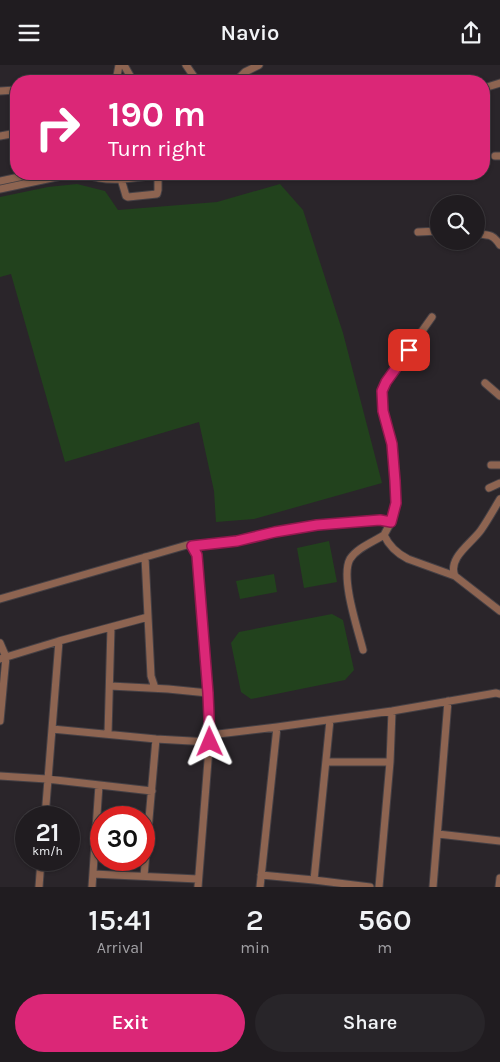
<!DOCTYPE html>
<style>
:root{--surface:#201c20;--page:#282529;--text:#f1f3f6;--muted:#a2a1a5;--line:#3d3a3e;--accent:#db2777}
body{margin:0;font-family:Karla,sans-serif;background:var(--page);color:var(--text);height:100vh;display:flex;flex-direction:column;font-size:19px;white-space:nowrap}
*{box-sizing:border-box;margin:0}
p{font-size:16px;color:var(--muted)}
.icon{flex:none;width:28px;height:28px;fill:none;stroke:currentColor;stroke-width:2;stroke-linecap:round;stroke-linejoin:round}
.map{position:relative;height:822px;overflow:hidden}
.drawer{display:flex;flex-direction:column;background:var(--surface);flex:1}
.drawer>*{flex:none}
.top-card{position:absolute;left:10px;top:10px;width:480px;height:105px;border-radius:20px;box-shadow:0 1px 4px #0004,0 0 0 1px var(--line);background:#db2777;color:#fff;overflow:hidden}
.tools{position:absolute;left:430px;top:130px;display:grid;gap:10px}
.tools a{display:grid;place-items:center;width:55px;height:55px;border-radius:50%;background:var(--surface);box-shadow:0 1px 4px #0004,0 0 0 1px var(--line);font-size:25px}
.speed{position:absolute;left:15px;top:741px;display:flex;gap:10px;font-size:25px;font-weight:700;text-align:center}
.speed>*{display:grid;place-content:center;width:65px;height:65px;border-radius:50%;background:var(--surface);box-shadow:0 1px 4px #0004,0 0 0 1px var(--line);line-height:1}
.speed small{font-size:12px;font-weight:400}
.speed .limit{border:8px solid #d22;background:#fff;color:#111}
.pin{position:absolute;display:grid;place-items:center;width:42px;height:42px;color:#fff;margin:-21px;border-radius:10px;box-shadow:0 2px 8px #0006}
.me{position:absolute;width:55px;margin:-28px;rotate:359deg;stroke-linejoin:round;filter:drop-shadow(0 0 4px #0008)}
.turn{display:flex;align-items:center;gap:18px;height:105px;padding:0 15px;font-size:22px}
.turn .icon{width:65px;height:65px;stroke-width:2.5}
.turn b{display:block;font-size:35px;line-height:42px}
.eta{display:flex;justify-content:space-evenly;align-items:center;height:85px;text-align:center}
.eta b{font-size:30px;font-weight:600;line-height:35px}
.primary-button{display:flex;gap:10px;margin-top:auto;padding:10px 15px}
.primary-button a{flex:1;height:58px;border-radius:30px;background:var(--accent);color:#fff;font-size:20px;font-weight:600;line-height:58px;text-align:center}
.primary-button a+a{background:var(--page);color:var(--text)}
header{display:flex;justify-content:space-between;align-items:center;height:65px;padding:0 15px;background:var(--surface);font-size:22px;font-weight:600}
.map>svg:first-child{display:block}
.green{fill:#22421d}
.lines{fill:none;stroke-linecap:round;stroke-linejoin:round}
.minor-casing{stroke:#454045;stroke-width:9}
.minor{stroke:#8d6451;stroke-width:7}
.route-casing{stroke:#8e194d;stroke-width:12}
.route{stroke:#db2777;stroke-width:9}
</style>
<header><svg class="icon" aria-label="menu" viewBox="0 0 24 24"><path d="M4 6h16M4 12h16M4 18h16"/></svg>Navio<svg class="icon" aria-label="share" viewBox="0 0 24 24"><path d="M12 15V3M7 8l5-5 5 5M5 13v7h14v-7"/></svg></header>
<div class="map">
<svg width="500" height="822" viewBox="0 0 500 822">
<rect width="100%" height="100%" fill="#2a252a"/>
<!-- green -->
<path class="green" d="M77 119 105 126 118 145 217 137 280 119 303 145 343 268 382 418 254 454 216 457 214 426 199 357 65 397 11 209 0 212V132L48 122Z
M329 476 337 517 304 523 297 483Z
M274 509 277 527 240 534 236 516Z
M332 549 343 555 354 605 345 615 251 634 241 627 231 578 239 567Z"/>
<g class="lines">
<defs>
<path id="minor" d="M124 0 133 16
M186 0 197 16
M116 16 119 0
M236 16 245 7 259 0
M484 23 500 18
M0 26 16 25
M0 71 11 69 16 66
M495 91H500
M86 109C110 120 141 111 166 109
M121 114 126 131 128 132 157 129 158 125V110
M0 116 33 109
M0 124 66 110 68 109
M418 167 439 166
M476 169C489 170 493 169 500 180
M485 318 500 331
M491 400H500
M489 423 500 418
M500 434C494 444 488 455 481 465 472 478 447 493 455 511L500 546
M391 457 396 438 395 416 392 379 383 346 382 333V326L383 321 432 252
M192 481 197 490 208 628 210 670 198 822
M145 492 151 611 155 623
M0 534 187 480 237 476 275 467 317 461 380 455 391 457 384 470C389 481 398 489 408 494L455 511
M0 578 6 592 0 656
M363 585C358 565 340 512 350 494 357 483 373 477 384 470
M0 594 59 576 148 552
M110 621 168 624 208 628
M52 664 156 674 209 677
M108 669 111 562
M210 670 277 662 392 646 496 628 500 629
M326 697H390
M0 711 47 714 152 726
M45 752 59 576
M438 769 500 776
M93 809 198 814
M261 810 314 815 370 822
M144 811 156 674
M314 815 330 655
M39 822 41 795
M92 822 99 720
M260 822 277 662
M379 822 390 697 392 646
M433 822 448 636
M499 822 500 813"/>
</defs>
<!-- minor casing -->
<use href="#minor" class="minor-casing"/>
<!-- minor -->
<use href="#minor" class="minor"/>
</g>
<g class="lines">
<defs>
<path id="route" d="M210 677 208 628 197 490 192 481 237 476 275 467 317 460 380 455 391 457 396 438 395 416 392 379 383 346 382 326 386 317 409 285"/>
</defs>
<!-- route casing -->
<use href="#route" class="route-casing"/>
<!-- route -->
<use href="#route" class="route"/>
</g>
</svg>
<div class="tools">
<a><svg class="icon" aria-label="search" viewBox="0 0 24 24"><circle cx="10" cy="10" r="6"/><path d="M15 15l6 6"/></svg></a>
</div>
<div class="speed"><div>21<small>km/h</small></div><div class="limit">30</div></div>
<div class="pin" style="left:409px;top:285px;background:#d93025"><svg class="icon" aria-label="arrive" viewBox="0 0 24 24"><path d="M6 21V4h12l-3 4 3 4H6"/></svg></div>
<svg class="me" style="left:210px;top:677px" viewBox="-20 -20 40 40"><path d="M0-17L14 15 0 8-14 15z" fill="#db2777" stroke="#fff" stroke-width="4"/></svg>
<div class="top-card">
<div class="turn"><svg class="icon" aria-label="right" viewBox="0 0 24 24"><path d="M7 20v-9h11M14 6l5 5-5 5"/></svg><div><b>190 m</b>Turn right</div></div>
</div>
</div>
<section class="drawer">
<div class="eta">
<div><b>15:41</b><p>Arrival</p></div>
<div><b>2</b><p>min</p></div>
<div><b>560</b><p>m</p></div>
</div>
<div class="primary-button"><a>Exit</a><a>Share</a></div>
</section>
